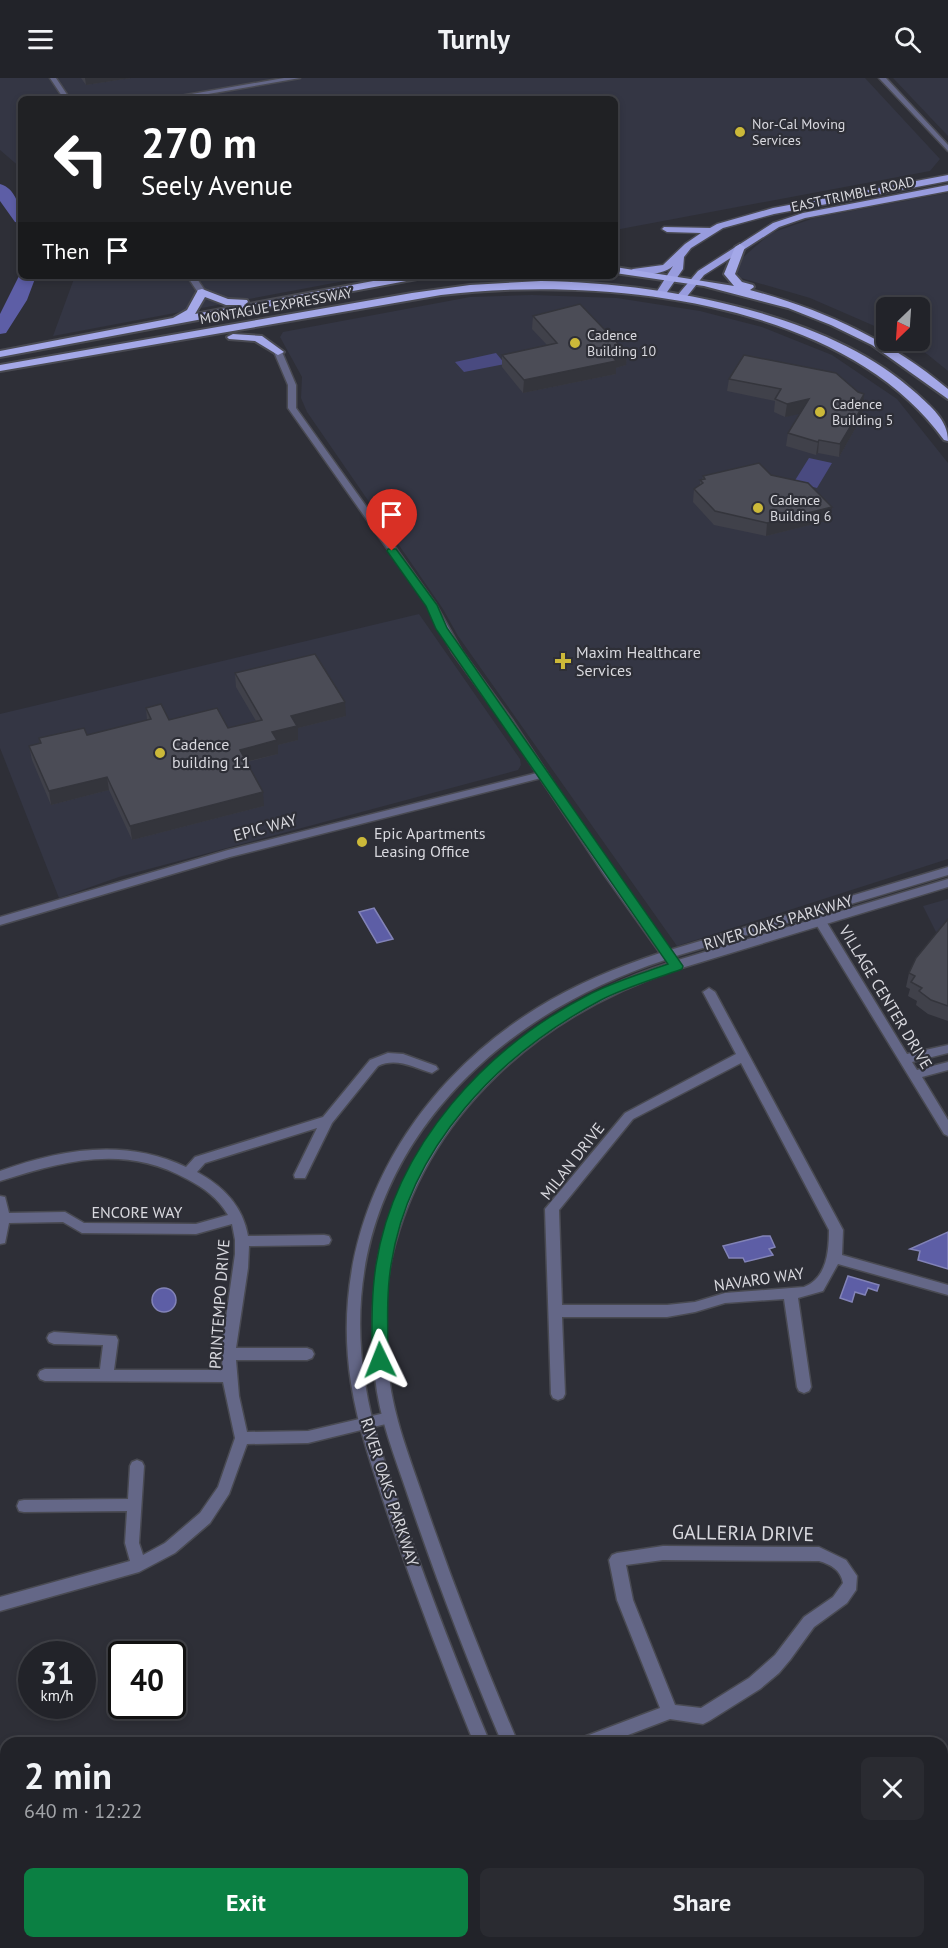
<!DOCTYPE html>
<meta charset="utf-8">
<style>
:root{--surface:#222329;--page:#2a2b31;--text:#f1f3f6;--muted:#a2a4a8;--line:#3f4046;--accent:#0b8043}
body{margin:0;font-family:"PT Sans",sans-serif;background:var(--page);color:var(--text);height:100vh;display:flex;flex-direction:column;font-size:22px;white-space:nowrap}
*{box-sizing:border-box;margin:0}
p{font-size:20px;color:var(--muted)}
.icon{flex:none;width:33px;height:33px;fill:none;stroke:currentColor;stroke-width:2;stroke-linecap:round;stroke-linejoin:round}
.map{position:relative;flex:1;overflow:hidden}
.drawer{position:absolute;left:0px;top:1659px;width:948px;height:212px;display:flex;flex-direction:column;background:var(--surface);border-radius:18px 18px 0 0;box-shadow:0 3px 9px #0003,0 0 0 2px var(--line)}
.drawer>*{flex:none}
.hud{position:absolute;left:18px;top:18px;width:600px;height:183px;border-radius:9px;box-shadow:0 3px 9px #0003,0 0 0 2px var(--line);background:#202124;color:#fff;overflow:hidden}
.needle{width:39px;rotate:205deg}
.controls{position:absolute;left:876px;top:219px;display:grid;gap:12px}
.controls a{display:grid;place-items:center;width:54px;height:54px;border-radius:9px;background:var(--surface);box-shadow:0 3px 9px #0003,0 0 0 2px var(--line);font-size:30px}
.speed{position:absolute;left:18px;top:1563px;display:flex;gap:12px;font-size:30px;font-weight:700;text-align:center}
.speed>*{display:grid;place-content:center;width:78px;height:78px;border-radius:50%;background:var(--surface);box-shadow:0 3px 9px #0003,0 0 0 2px var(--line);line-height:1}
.speed small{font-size:15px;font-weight:400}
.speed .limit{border:3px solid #111;border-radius:9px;background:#fff;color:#111}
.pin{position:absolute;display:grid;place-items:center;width:51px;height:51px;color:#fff;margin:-62px -26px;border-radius:50% 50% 50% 0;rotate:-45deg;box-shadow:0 0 6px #0007}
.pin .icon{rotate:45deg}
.me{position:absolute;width:66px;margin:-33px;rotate:358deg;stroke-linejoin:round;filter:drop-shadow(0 0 4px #0008)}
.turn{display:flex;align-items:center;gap:21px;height:126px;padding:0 24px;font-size:27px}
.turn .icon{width:78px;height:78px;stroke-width:2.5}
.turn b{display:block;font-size:42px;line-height:51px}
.then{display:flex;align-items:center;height:57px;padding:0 24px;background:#0003;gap:12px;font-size:22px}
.round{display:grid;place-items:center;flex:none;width:63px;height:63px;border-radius:9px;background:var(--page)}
.overview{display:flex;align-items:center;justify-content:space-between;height:102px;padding:0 24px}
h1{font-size:36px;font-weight:700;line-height:45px}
.action{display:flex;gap:12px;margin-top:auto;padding:12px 24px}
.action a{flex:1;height:69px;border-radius:9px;background:var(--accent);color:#fff;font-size:24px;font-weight:700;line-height:69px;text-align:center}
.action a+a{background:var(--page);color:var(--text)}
header{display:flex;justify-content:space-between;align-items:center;height:78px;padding:0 24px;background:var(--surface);font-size:27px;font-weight:700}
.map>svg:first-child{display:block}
.built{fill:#343644}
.green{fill:#494a80}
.water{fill:#5d5ea6;stroke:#8283b7;stroke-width:1.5}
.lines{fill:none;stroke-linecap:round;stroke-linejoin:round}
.river{fill:#5d5ea6;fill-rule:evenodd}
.minor-casing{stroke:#494a52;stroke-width:3}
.tertiary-casing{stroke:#494a52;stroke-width:3}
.primary-casing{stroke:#494a52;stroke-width:3}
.trunk-casing{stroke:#494a52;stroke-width:4}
.minor{fill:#646787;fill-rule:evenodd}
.tertiary{fill:#646787;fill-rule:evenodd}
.primary{fill:#989cde;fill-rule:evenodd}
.trunk{fill:#a4a8e8;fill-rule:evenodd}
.wall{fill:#40414a}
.shaded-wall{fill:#34353c}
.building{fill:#4b4c56;stroke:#34353c;stroke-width:1.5}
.route{fill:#0b8043;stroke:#07532c;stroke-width:1.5}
.poi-dot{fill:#ccb939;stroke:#2e2f37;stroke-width:2}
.labels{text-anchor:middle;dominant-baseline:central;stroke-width:4.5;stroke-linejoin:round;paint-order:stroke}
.far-poi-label{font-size:14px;fill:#d8d8de;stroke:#2e2f37;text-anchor:start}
.far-street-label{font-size:14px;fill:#d8d8de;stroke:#2e2f37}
.poi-label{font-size:16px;fill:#d8d8de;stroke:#2e2f37;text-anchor:start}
.street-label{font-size:16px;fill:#d8d8de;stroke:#2e2f37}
.near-street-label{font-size:20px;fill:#d8d8de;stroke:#2e2f37}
</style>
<header><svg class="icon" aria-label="menu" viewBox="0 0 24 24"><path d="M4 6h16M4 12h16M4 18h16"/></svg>Turnly<svg class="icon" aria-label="search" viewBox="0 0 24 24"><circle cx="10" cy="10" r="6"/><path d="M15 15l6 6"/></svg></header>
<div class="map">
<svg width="948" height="1870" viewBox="0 0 948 1870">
<rect width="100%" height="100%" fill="#2e2f37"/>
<!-- built -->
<path class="built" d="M0 0H865L940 81 930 93 615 152V21H21V90L0 72Z
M893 0H948V58Z
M948 115V293L927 276 904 263 920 262V230H886V253L810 220 741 200 733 188 771 155 814 140Z
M75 198H371L53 258Z
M532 217 617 220 700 233 762 249 832 277 897 321 948 385V781L677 868 458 558 443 531 307 334 301 320 302 299 280 259 283 254 470 219Z
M419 536 520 681 521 687 518 692 119 799 59 820 0 670V636Z
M948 821V852L936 854 923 828Z"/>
<!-- green -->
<path class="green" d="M496 275 505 286 464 294 455 284Z
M809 380 832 385 817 410 794 404Z"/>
<!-- water -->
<path class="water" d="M374 830 393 861 377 865 359 834Z
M948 1154V1191L918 1182 920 1173 910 1171Z
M763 1158H770L775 1169 769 1171 773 1177 745 1184 743 1180H729L723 1168Z
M848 1198 879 1207 877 1213 868 1210 865 1217 855 1214 852 1224 840 1220Z
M152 1222a12 12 0 1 1 24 0a12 12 0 1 1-24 0Z"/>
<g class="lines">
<!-- river -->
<path class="river" d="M0 106C16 110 21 131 21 145L15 144 0 123Z
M21 194V198H36L27 222 6 255 0 256V236Z"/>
<defs>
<path id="minor" d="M284 0H300L179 21H163Z
M541 694 546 697 545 699 230 779 0 847V839L228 772Z
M814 829 818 830 907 976 948 967V975L912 984 917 992 948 984V992L922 999 948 1042V1058L944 1056 808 833Z
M709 910 715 914 843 1152 842 1177 948 1207V1217L838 1186 823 1213 798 1220 811 1309 809 1313 804 1315 799 1313 797 1309 784 1221 725 1225 695 1234 667 1239H562L565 1316 563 1320 558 1322 553 1320 551 1316 545 1131 625 1035 736 976 703 914ZM741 985 829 1152C829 1173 827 1200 804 1209L725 1215 695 1224 667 1227H562L559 1132 633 1041Z
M388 975 403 976 436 988 438 991 432 995C414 990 397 979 378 988L332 1045 305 1100H295L294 1097 317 1050 205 1085 197 1094C223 1108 243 1128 248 1158L324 1157 329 1158 331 1162 329 1166 324 1167 249 1168 248 1190 236 1270H307L312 1272 314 1276 312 1280 307 1282H236L239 1318 247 1354 308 1353 389 1334 394 1336 396 1340 394 1344 308 1365 247 1366 229 1416 210 1445 175 1475 139 1494 0 1533V1519L130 1483 125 1465 127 1433 24 1434 19 1433 17 1428 19 1423 24 1422 128 1421 130 1388 132 1384 137 1382 142 1384 144 1388 139 1465 143 1477 165 1465 200 1435 218 1409 235 1360 223 1304 45 1303 40 1301 38 1297 40 1293 45 1291H100L103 1267 54 1266 49 1264 47 1260 49 1256 54 1254 116 1258 118 1262 114 1292H222L223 1261 235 1176V1162L232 1146 196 1156 82 1155 63 1144 9 1145 5 1165 0 1166V1118L5 1119 9 1135 65 1134 84 1145 196 1146 228 1137C218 1120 204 1110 187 1101 123 1066 65 1083 0 1103V1093C61 1071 125 1060 186 1089L195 1079 323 1039 370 982Z
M663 1468 819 1469 846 1482 857 1498 856 1512 847 1525 814 1549 790 1582 779 1595 760 1611 709 1643 703 1646 670 1641 607 1665H579L581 1660 660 1630 617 1522 609 1482 612 1477 617 1475ZM663 1482 819 1483C830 1486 841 1492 843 1505L833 1519 804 1539 775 1577 749 1600 701 1630 675 1627 633 1522 626 1487Z
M57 1864H74L73 1870H55Z
M379 1864H396L399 1870H381Z"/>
<path id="tertiary" d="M50 0H56L70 21H64Z
M879 0H886L948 67V73Z
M187 198H195L206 214 205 216H199Z
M275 272 282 274 296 307V330L435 525 462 573 513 643 612 793 670 872 948 789V797L676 878 678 882 948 801V809L675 892C540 937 426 1036 392 1178 383 1217 385 1260 389 1299 394 1340 409 1378 422 1416 451 1501 483 1583 518 1665H502C468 1584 436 1501 408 1418 395 1379 379 1340 375 1299 371 1260 372 1221 378 1182 383 1154 394 1126 407 1102 459 996 557 921 669 885L665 882C479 942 331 1097 365 1305 372 1351 388 1394 403 1437 429 1514 459 1590 490 1665H474C443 1589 414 1512 387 1434 373 1392 358 1350 351 1305 327 1150 408 1010 537 930 576 906 617 889 660 875L605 798 504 646 452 574 427 527 288 330V307L274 274Z
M579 1864H596L599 1870H581Z
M613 1864H630L633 1870H615Z"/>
<path id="primary" d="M948 97V103L774 136 723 150 691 170 684 179 683 191 665 217 656 215 673 188C665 196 637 200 628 194L633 191 663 187 685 166 701 155 667 154 662 151 664 149 710 150 717 146 773 130Z
M948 107V113L805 140 779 149 704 197 685 221 676 219 698 193 773 145 803 135Z"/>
<path id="trunk" d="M740 166 745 169 735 196 742 204 753 207 754 209 750 212C824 232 889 262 948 311V321L872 267 831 247 788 230 704 208 615 195V189L734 208 724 196 735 169Z
M400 198H422L417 201 0 279V273L173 240 187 232 198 212 202 211 228 221 247 222 248 224 244 227ZM205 219 226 227H243L195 236Z
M541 203C659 205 826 233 916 315 931 329 948 342 948 363L944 362C843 221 599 198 441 217L0 293V287L412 215 470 207Z
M233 256 262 258 284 274 278 277 255 263 229 261 227 259Z"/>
</defs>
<!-- minor casing -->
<use href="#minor" class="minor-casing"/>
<!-- tertiary casing -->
<use href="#tertiary" class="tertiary-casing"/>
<!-- primary casing -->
<use href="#primary" class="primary-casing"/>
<!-- trunk casing -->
<use href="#trunk" class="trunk-casing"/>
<!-- minor -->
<use href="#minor" class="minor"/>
<!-- tertiary -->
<use href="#tertiary" class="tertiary"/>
<!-- primary -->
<use href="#primary" class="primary"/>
<!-- trunk -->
<use href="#trunk" class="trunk"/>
</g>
<!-- wall -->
<path class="wall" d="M81 0H131L86 7Z
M533 238 627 275 626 287 616 290V296L523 315 502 289V277L547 267 532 251Z
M729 301 863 325 862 339 839 379 818 375 816 377 786 368 788 355 800 335 785 339 774 334 775 323 727 313Z
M771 397 830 442 766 458 714 447 693 424 694 411 700 407V402H702L703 398Z
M235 595 346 638 298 650V662L278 667V676L247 684 264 728 132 762 109 712 51 727 32 682 29 668 40 666 39 660 87 657 147 642 146 630 169 642 228 650 256 643 236 609Z
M948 841V943L928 936 916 927 917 923 908 918 910 911 906 909 909 895Z"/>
<!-- shaded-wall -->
<path class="shaded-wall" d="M85 0H131L86 7Z
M627 275 626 287 616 290V296L523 315 524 302Z
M864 316 862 339 839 379 840 366Z
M809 321 808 334 785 339 787 326Z
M819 362 818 375 816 377 818 364Z
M832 429 830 442 766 458 767 445Z
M345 624 346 638 298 650V662L278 667V676L241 685 240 672 272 654 291 638Z
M107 699 109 712 51 727 49 713Z
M263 714 264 728 132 762 130 748Z"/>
<!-- building -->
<path class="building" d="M580 226 627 275 612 278 616 283 524 302 502 277 557 265 533 238Z
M744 277 836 295 858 314 864 316 860 323 864 326 840 366 819 362 818 364 788 355 809 321 787 326 775 321 781 311 729 301Z
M759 385 771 397 808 405 832 429 767 445 715 433 694 411 703 405 700 402 705 401 703 398Z
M315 576 345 624 291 638 297 648 272 654 277 662 240 672 263 714 130 748 107 699 49 713 29 668 41 665 39 660 84 650 87 657 151 641 146 630 161 626 169 642 217 630 228 650 262 642 235 595Z
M948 841V928L931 922 919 913 922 910 911 904 915 898 909 895 916 880Z"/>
<!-- route -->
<path class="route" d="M388 471H396L437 527 447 550 683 888 682 891C655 901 626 909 601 922 499 976 409 1069 391 1187 386 1218 388 1250 388 1282L380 1288 372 1282C372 1250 371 1218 376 1187 395 1067 487 968 592 915 616 903 643 895 668 886L436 551 426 528 387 473Z"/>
<!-- markers -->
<g class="poi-dot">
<circle cx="740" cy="54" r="6"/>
<circle cx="575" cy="265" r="6"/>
<circle cx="820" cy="334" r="6"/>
<circle cx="758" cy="430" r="6"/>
<path d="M560 574h6v6h6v6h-6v6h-6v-6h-6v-6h6z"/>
<circle cx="160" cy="675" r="6"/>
<circle cx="362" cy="764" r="6"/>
</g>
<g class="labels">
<!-- far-poi labels -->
<g class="far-poi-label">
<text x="752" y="46">Nor-Cal Moving<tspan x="752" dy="16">Services</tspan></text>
<text x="587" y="257">Cadence<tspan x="587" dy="16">Building 10</tspan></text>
<text x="832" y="326">Cadence<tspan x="832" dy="16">Building 5</tspan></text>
<text x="770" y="422">Cadence<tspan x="770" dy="16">Building 6</tspan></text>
</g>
<!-- far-street labels -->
<g class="far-street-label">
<text transform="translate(853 116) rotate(-12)">EAST TRIMBLE ROAD</text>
<text transform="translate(276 228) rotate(-10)">MONTAGUE EXPRESSWAY</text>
</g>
<!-- poi labels -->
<g class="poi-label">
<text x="576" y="574">Maxim Healthcare<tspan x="576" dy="18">Services</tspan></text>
<text x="172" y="666">Cadence<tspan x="172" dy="18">building 11</tspan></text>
<text x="374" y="755">Epic Apartments<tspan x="374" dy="18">Leasing Office</tspan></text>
</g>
<!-- street labels -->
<g class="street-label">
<text transform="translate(265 749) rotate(-15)">EPIC WAY</text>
<text transform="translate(778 844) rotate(-17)">RIVER OAKS PARKWAY</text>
<text transform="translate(886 919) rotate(59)">VILLAGE CENTER DRIVE</text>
<text transform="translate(572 1083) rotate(-52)">MILAN DRIVE</text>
<text x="137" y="1134">ENCORE WAY</text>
<text transform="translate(759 1201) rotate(-8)">NAVARO WAY</text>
<text transform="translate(219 1226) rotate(-86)">PRINTEMPO DRIVE</text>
<text transform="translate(390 1414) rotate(72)">RIVER OAKS PARKWAY</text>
</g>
<!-- near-street labels -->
<g class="near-street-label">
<text transform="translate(743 1455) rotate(1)">GALLERIA DRIVE</text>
</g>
</g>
</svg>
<div class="controls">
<a><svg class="needle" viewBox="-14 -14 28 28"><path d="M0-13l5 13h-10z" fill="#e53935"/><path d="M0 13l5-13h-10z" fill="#a2a4a8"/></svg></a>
</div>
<div class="speed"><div>31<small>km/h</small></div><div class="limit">40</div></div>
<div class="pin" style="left:392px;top:473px;background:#d93025"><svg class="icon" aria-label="arrive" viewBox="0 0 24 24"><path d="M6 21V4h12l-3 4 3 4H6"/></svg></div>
<svg class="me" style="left:380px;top:1282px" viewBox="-20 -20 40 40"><path d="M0-17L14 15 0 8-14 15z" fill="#0b8043" stroke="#fff" stroke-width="4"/></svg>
<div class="hud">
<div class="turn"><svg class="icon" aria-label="left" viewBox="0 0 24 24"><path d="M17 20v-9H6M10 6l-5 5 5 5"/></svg><div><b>270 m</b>Seely Avenue</div></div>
<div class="then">Then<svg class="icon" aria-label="arrive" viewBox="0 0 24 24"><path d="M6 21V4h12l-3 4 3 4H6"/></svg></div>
</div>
<section class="drawer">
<div class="overview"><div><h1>2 min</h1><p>640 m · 12:22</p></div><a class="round"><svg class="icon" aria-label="close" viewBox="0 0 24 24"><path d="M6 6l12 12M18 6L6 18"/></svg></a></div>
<div class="action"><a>Exit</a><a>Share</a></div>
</section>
</div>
